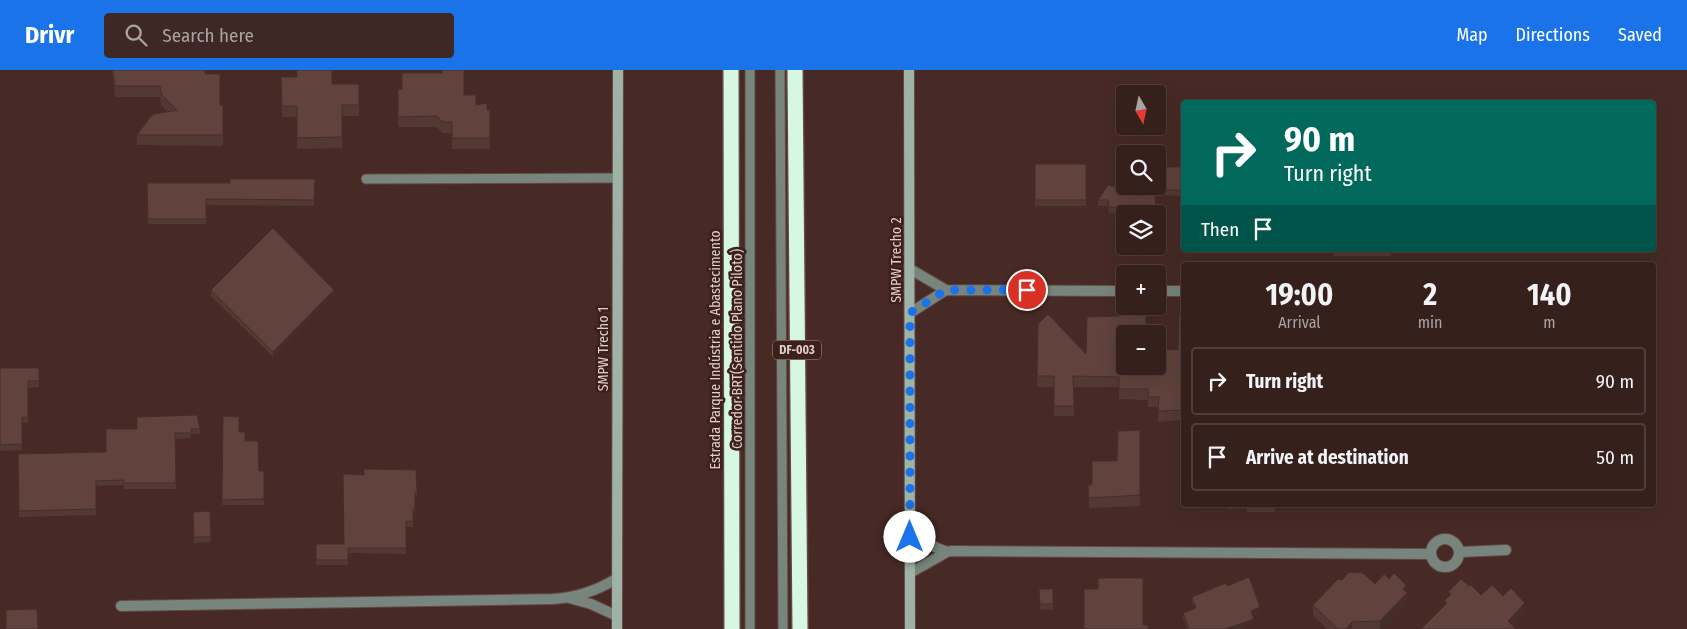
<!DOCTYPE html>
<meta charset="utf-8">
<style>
:root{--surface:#35201c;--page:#3d2825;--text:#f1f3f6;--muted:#aaa3a3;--line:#4f3e3b;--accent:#1a73e8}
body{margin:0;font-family:"Fira Sans Condensed",sans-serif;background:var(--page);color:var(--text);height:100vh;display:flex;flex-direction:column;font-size:19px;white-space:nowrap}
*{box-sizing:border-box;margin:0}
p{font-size:16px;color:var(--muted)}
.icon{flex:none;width:28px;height:28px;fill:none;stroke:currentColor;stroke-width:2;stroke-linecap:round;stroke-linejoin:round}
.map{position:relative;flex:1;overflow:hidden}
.details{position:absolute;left:1181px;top:192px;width:475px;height:245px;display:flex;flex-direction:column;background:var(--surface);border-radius:5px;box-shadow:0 5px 20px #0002,0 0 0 1px var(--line)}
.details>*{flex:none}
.banner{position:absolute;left:1181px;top:30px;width:475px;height:152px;border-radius:5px;box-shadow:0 5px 20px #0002,0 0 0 1px var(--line);background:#00695c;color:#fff;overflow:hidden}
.needle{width:32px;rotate:171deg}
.tools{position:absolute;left:1116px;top:15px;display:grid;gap:10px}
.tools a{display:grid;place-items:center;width:50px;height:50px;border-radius:5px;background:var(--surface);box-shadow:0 5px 20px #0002,0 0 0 1px var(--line);font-size:25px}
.pin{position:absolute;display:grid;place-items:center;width:42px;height:42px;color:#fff;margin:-21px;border:2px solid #fff;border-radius:50%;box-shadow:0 1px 5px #0007}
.me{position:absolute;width:55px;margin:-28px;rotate:0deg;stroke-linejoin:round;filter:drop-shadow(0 0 4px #0008)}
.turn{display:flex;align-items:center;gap:18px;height:105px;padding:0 20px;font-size:22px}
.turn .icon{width:65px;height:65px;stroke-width:2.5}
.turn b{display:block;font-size:35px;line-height:42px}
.then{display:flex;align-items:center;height:48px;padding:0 20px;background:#0003;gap:10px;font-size:19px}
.eta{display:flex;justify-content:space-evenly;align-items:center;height:85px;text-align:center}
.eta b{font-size:30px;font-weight:700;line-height:35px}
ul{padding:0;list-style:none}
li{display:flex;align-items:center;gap:15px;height:68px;margin:0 10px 8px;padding:0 10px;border:2px solid var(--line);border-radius:5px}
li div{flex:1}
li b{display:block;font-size:19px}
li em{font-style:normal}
header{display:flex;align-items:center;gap:30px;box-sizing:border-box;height:70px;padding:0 25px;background:var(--accent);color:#fff}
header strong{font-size:24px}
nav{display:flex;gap:28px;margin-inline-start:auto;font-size:18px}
.search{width:350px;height:45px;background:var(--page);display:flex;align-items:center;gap:12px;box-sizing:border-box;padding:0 18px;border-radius:5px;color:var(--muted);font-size:19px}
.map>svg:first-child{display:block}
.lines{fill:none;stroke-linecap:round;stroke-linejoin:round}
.lane-casing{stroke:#634843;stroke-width:11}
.street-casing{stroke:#634843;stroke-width:12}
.secondary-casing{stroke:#634843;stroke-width:12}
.highway-casing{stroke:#634843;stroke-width:18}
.lane{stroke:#78857c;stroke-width:9}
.street{stroke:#78857c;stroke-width:10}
.secondary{stroke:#9eb3a5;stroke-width:10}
.highway{stroke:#d6f7e2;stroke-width:15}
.wall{fill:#533934}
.shaded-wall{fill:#442e2a}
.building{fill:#61423c;stroke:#442e2a}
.route{stroke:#1a73e8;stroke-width:9;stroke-dasharray:0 16.2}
.labels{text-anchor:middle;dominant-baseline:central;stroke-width:5;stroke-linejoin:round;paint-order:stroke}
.shield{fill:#3c201b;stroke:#b09a96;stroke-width:1}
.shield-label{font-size:12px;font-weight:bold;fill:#e1ceca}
.street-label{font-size:14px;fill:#e1ceca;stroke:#3c201b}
</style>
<header>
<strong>Drivr</strong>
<div class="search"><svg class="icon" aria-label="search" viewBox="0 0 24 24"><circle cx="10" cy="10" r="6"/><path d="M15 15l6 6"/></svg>Search here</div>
<nav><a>Map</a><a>Directions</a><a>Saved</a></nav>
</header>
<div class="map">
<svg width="1687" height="559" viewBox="0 0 1687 559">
<rect width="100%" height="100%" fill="#472a25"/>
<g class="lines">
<defs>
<path id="lane" d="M780 0 783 559
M366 109 618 108
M750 559V0"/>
<path id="street" d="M910 199 946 220
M1158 221H1184
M910 243 946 220 1125 221
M910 467 947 482
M1431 483a14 14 0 1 1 28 0a14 14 0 1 1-28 0Z
M1460 482 1506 480
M910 503 947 482 951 481 1431 484
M569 528 591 534 617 546
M121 536 552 529C575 528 596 521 616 509"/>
<path id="secondary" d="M909 0 910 559
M617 559 618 0"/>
<path id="highway" d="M731 0 732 559
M795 0 800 559"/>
</defs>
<!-- lane casing -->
<use href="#lane" class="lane-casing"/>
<!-- street casing -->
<use href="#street" class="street-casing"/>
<!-- secondary casing -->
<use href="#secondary" class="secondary-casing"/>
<!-- highway casing -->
<use href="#highway" class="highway-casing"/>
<!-- lane -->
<use href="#lane" class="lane"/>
<!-- street -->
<use href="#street" class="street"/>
<!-- secondary -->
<use href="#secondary" class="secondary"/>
<!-- highway -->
<use href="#highway" class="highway"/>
</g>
<!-- wall -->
<path class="wall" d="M112 0H205V4L220 35H223V76L137 75V65L167 42 161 35 160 27H115Z
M297 7 332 14H359V46H342V78L297 79V47H282L281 18Z
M398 19 464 25 476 35 487 40H490V79H452V63H442L437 57H398Z
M1035 94H1086V136H1035Z
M1184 97V126L1155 125 1132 143H1109L1108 136H1098V130L1117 117Z
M315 109 314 136 206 135V154H148L147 113H230Z
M1132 176H1156V180H1132Z
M1334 180H1398V183H1391V186H1334Z
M211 220 334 225 273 287 211 226Z
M1184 245V350L1158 352V337H1148V330L1119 329V317H1074V346H1054V317H1037L1038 254 1086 284 1125 296 1178 280Z
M0 298H39V317L28 318V353H22V380L0 381Z
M223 346 239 362 245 371 259 401H264V435H222Z
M137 359H200V364H191V368L176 369V419H124V415L96 416V445L19 447 18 384 106 382Z
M1140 360V436L1089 438 1088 416 1092 414 1117 391Z
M416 400 417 427H415V443H413V457H406V484L348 483V495H316V474H344L364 405Z
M1222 435H1275V442H1247V438L1228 439Z
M210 441 211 472 194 473 193 442Z
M1342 510 1375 514 1406 515 1407 533 1382 559H1327L1313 545V535Z
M1227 516 1260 542 1252 546 1254 554 1241 559H1187L1183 548V543L1195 538 1192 533V527Z
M1039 519H1053V540L1040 539Z"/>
<!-- shaded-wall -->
<path class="shaded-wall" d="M334 220V225L273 287V282Z
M1406 515 1407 533 1382 559H1380V551L1403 519Z
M1525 533V543L1509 559 1508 551Z
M1260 537V542L1251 547V541Z
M1254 549V554L1241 559H1225Z
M1352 552V559H1346Z"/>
<!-- building -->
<path class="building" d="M113 0H205V4H220V35H223V65H137L151 46 155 44 177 40 161 24 160 16H115Z
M297 0H332V14H359V35H342V67L297 68V36H282L281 7H297Z
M442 0H464V25H476V35L487 33V40H490V68H452V52H442L437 46 398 47V19H402V3H442Z
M1035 94H1086V130H1035Z
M1117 96H1125V116H1158V97H1184V120H1155L1156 144H1132V138L1109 137 1108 130H1098L1108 115 1117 117Z
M230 109H315L314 130 206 129V149H148L147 113H230Z
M273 158 334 220 273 282 211 220Z
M1048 244 1086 284 1087 247 1121 246V244H1146V264H1125V296H1158V279L1178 280 1179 245H1184V340L1158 341 1159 327H1148V319H1119V307L1073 306 1074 336H1054V306H1037L1038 254Z
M0 298H39V311H28V347H22V374L0 375Z
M197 345 200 359H191V363H175L176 413H124V410L96 411V439L19 441 18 384 106 382V359H137V347Z
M223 346 239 347V362H245V371H258L259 401H264V429L222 430Z
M1140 360V425L1089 428 1088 416 1092 414V391H1117L1118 361Z
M364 399 416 400 417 422H415V438H413V451H406V478H348V490H316V474H344L343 404 364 405Z
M210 441 211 467H194L193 442Z
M1349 502 1363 503 1375 514 1384 504 1389 509 1394 503 1406 515 1403 519 1407 523 1380 551 1352 552 1346 559H1338L1313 535 1338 509 1342 510Z
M1249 507 1260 537 1251 541 1254 549 1225 559H1189L1183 543 1196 538 1192 527 1226 513 1227 516Z
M1098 508H1143V555H1148V559H1084V519H1098Z
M1461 509 1469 516 1471 515 1481 525 1492 515 1503 526 1511 518 1525 533 1508 551 1516 559H1421L1447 533 1444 531 1451 524 1448 522Z
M1039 519H1053V534H1040Z
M37 539 38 559H6V540Z"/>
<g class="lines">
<!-- route -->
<path class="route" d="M910 467V243L946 220H1027"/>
</g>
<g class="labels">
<!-- shield labels -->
<rect class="shield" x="773" y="270.5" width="48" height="19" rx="4"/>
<g class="shield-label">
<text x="797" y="280">DF-003</text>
</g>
<!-- street labels -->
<g class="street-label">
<text transform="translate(896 190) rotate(-90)">SMPW Trecho 2</text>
<text transform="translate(603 279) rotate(-90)">SMPW Trecho 1</text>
<text transform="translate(737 279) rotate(-90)">Corredor BRT(Sentido Plano Piloto)</text>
<text transform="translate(715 280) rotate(-90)">Estrada Parque Indústria e Abastecimento</text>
</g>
</g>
</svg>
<div class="tools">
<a><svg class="needle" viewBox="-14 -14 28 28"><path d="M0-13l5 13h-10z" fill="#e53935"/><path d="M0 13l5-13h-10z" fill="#aaa3a3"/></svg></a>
<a><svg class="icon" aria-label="search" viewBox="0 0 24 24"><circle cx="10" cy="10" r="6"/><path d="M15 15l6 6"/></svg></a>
<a><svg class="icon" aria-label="layers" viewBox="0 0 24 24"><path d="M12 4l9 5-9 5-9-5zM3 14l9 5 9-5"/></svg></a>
<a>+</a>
<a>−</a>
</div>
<div class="pin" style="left:1027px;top:220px;background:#d93025"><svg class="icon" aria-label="arrive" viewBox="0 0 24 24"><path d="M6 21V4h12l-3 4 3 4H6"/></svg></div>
<svg class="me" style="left:910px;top:467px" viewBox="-20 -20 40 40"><circle r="19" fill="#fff"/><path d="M0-13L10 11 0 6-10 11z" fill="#1a73e8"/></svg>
<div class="banner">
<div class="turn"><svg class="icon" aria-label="right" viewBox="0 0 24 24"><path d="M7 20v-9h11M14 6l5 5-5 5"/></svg><div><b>90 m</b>Turn right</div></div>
<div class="then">Then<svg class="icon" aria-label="arrive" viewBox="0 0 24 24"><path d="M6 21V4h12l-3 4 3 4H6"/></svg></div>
</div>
<section class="details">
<div class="eta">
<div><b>19:00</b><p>Arrival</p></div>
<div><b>2</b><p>min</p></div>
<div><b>140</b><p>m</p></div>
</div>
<ul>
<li><svg class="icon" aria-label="right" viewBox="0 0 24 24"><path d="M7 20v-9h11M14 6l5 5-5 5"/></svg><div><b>Turn right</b></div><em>90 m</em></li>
<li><svg class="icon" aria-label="arrive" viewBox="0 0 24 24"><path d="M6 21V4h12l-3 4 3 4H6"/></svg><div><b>Arrive at destination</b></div><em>50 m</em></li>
</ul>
</section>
</div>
